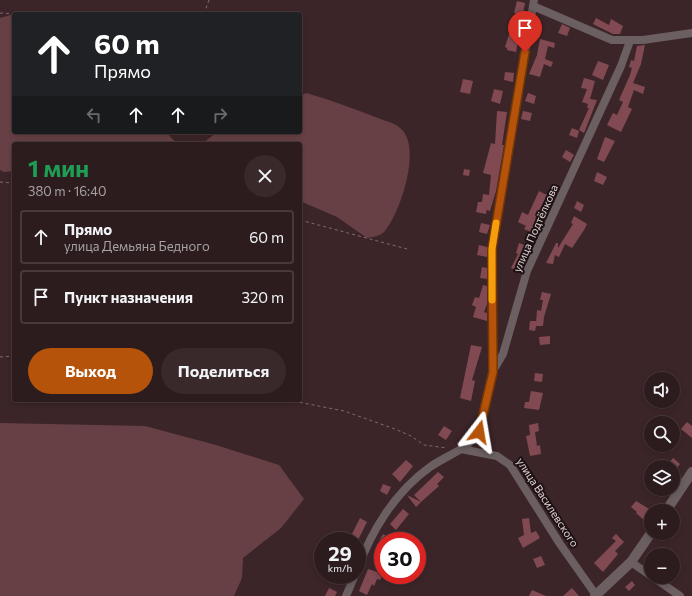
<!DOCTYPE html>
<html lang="ru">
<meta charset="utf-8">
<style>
:root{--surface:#2d1c1e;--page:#39292b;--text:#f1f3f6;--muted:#a7a1a4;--line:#483a3c;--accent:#b45309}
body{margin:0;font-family:Commissioner,sans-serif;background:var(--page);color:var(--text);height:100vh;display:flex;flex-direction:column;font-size:15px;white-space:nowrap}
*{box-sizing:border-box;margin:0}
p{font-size:13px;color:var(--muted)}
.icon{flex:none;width:22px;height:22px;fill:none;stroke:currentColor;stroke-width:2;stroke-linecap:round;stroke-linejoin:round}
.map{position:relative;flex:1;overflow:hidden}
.details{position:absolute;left:12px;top:142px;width:290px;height:260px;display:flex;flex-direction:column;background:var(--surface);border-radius:4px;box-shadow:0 2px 6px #0003,0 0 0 1px var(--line)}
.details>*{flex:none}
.banner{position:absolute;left:12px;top:12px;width:290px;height:122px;border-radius:4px;box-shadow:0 2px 6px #0003,0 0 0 1px var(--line);background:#202124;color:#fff;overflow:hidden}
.tools{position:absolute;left:644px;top:372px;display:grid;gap:8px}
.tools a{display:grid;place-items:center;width:36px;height:36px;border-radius:50%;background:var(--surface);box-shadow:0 2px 6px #0003,0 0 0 1px var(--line);font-size:20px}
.speed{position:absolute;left:314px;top:532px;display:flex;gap:8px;font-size:20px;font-weight:700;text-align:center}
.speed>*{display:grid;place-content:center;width:52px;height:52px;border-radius:50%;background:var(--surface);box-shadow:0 2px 6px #0003,0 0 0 1px var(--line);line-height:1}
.speed small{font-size:10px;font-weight:400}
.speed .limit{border:6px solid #d22;background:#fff;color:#111}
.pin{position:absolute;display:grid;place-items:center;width:34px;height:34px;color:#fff;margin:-41px -17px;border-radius:50% 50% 50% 0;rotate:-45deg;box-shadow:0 0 4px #0007}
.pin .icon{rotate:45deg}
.me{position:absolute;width:44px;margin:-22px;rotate:14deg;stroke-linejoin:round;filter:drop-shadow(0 0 3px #0008)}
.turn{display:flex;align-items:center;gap:14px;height:84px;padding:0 16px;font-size:18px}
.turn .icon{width:52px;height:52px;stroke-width:2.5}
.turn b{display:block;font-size:28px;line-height:34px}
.lanes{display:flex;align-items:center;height:38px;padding:0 16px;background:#0003;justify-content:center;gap:20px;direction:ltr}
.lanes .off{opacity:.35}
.round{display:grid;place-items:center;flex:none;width:42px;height:42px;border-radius:21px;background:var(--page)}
.summary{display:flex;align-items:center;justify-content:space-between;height:68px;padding:0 16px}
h1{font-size:24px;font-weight:700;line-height:30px;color:#1e9e55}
.cta{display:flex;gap:8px;margin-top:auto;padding:8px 16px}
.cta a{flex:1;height:46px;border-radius:24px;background:var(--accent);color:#fff;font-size:16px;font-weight:700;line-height:46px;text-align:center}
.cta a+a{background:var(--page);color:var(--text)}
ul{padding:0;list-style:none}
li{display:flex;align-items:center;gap:12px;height:54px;margin:0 8px 6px;padding:0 8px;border:2px solid var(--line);border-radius:4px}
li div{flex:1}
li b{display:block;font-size:15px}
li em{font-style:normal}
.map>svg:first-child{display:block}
.green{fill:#674045}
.building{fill:#814a52}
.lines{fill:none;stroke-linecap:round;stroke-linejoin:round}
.path{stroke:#7f6b6d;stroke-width:1;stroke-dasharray:3 3;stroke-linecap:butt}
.minor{stroke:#6b5f61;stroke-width:8}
.tertiary{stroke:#6b5f61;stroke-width:10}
.route-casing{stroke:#753606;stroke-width:10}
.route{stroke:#b45309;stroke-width:7}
.slow{stroke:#f59e0b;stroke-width:7}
.labels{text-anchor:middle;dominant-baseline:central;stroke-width:4;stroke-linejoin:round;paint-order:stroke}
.street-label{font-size:11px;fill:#e1d2d3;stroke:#1c1113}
</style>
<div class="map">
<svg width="692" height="596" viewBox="0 0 692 596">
<rect width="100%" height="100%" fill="#3c2528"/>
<!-- green -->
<path class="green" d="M23 12 63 13 66 14H15Z
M14 14V132H166L177 144H14V171L4 172 0 170V18Z
M306 93C331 100 354 109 378 118 385 121 395 123 400 128 423 145 400 215 384 232 380 236 372 237 367 238L337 217 300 201V144H202L217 132H300V96Z
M0 423 145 426 216 445 279 465 304 499 281 528 243 558 242 578 234 596H0Z"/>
<!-- building -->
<path class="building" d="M517 1 525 3 516 52 507 50V48L505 47 512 25H515L517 14 514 13Z
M596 18 609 25 611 19 623 26 620 34H613L593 24Z
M562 24 570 28 567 36 558 33Z
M540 39 555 43 554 48 548 46 545 59 553 62 551 67 544 64 540 77 529 74 537 55Z
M645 45 641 64 633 83 645 87 643 94 634 90 628 107 632 109 621 132 607 125 613 113 617 115 623 102 619 100 630 75 632 68 629 67 631 60 634 61 637 46Z
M598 61 609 65 603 80 592 75Z
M505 72 514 73 513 82 504 80Z
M584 78 595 81 590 99 597 100 584 133 579 130 589 108H587L588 104 582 102 587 89 581 88Z
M463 79 473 81 470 94 460 92Z
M494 89 503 91 500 104 491 101Z
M528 93 536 96 534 104 525 101Z
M497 111 507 112 502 145H504L496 191 490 211 487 210V208L486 214 476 212 478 202H482L483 194 489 195 491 175 483 173 491 143 495 144Z
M523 111 532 113 530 121 521 119Z
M572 128 579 131 577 138 569 135Z
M605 137 615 141 604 162 597 159Z
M566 150 574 155 570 162 562 157Z
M464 169 470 170 469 176 463 175Z
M597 172 607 177 603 185 594 181Z
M539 191 547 195 535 219 540 221 534 233 524 229 526 226 518 222 522 212 528 215Z
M577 201 584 205 581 212 574 208Z
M574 216 587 224 584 230 572 248 565 244 559 257 555 255 553 264 546 263 556 243H558V248L573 224 571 223Z
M481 223 490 225 487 234 479 232Z
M519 243 527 246 522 260 525 261 520 272 511 268 518 254 516 253Z
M479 245 487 247V257L477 255Z
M482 267 487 268V279L480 278Z
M483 285 487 286V304L484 312 487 313V321L473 317 476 307 472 305 475 297 479 298Z
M542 292 551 294 544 317 543 326H536L535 331 529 330 530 321H536V323L537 310 541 311 543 300H540Z
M550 336V344L540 345 539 337Z
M471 345 482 347 472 380 475 381 471 401 460 398Z
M535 373 543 374 542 382 534 381Z
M531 391 543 393 539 410 524 408 525 402H529Z
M687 422 692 426V438L681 429Z
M538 423 539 431 535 432 537 446 540 445 541 454 530 456 526 436 530 435 529 425Z
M444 426 452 431 446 440 438 435Z
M673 458 680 464 673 473V467H666Z
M406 460 413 466 400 482 392 474Z
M438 472 444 477 437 484 439 486 421 502 414 495Z
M383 484 391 487 387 495 380 491Z
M407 495 421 502 416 507Z
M636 501 651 510V515L646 522 636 513 637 512 631 507Z
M403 509 409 514 396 530 390 524Z
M360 518 367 522 358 540 351 536Z
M529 518 531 533 536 531 540 538 523 548 518 538 524 535 522 519Z
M383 534 394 541H379Z
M616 534 624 542 615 551 618 554 603 572 594 563 616 541 612 538Z
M541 556 545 565 537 568 533 559Z
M368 569 383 574 380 580 377 579 374 586 372 584 367 595 359 591Z
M328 575H345L341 583Z
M632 581 635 585 629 591 625 587Z
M329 588 337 592 335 596H325Z
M572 588 579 596H563Z
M532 590 546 596H529Z"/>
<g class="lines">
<!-- path -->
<path class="path" d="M0 13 16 14
M204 14 209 0
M0 182 14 183
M300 220 407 249
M0 357 14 356
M288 400 344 411 395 429 411 436 424 445 447 448"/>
<!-- minor -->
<path class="minor" d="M533 6 612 40H643L692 33
M493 371 492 249 534 0
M461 449 497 456 510 465 560 544 596 595
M631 562 651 576
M357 571C371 531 395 492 430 467 447 455 467 450 479 432L493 371 503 354 527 271 621 66 630 41
M653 577 680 596
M346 596 355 575"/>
<!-- tertiary -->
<path class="tertiary" d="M666 511 692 472
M595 596 631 562 651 533"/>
</g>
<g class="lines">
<defs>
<path id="route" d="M479 432 493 372 492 249 525 52"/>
</defs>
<!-- route casing -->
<use href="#route" class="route-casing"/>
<!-- route -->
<use href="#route" class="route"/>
<!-- slow -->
<path class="slow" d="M492 300V249L496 223"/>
</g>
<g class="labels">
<!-- street labels -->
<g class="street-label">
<text transform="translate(535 228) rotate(-66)">улица Подтёлкова</text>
<text transform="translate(548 502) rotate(57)">улица Василевского</text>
</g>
</g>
</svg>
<div class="tools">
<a><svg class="icon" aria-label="sound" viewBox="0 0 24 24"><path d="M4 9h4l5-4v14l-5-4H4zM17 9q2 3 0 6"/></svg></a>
<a><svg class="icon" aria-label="search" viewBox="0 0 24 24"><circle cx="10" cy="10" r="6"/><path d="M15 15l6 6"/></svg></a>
<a><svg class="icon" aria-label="layers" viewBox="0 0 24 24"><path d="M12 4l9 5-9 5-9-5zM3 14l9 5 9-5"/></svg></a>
<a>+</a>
<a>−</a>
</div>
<div class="speed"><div>29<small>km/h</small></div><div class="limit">30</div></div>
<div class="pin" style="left:525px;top:52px;background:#d93025"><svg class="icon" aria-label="arrive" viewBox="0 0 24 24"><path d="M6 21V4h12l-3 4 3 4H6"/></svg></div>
<svg class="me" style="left:479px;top:432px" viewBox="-20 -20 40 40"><path d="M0-17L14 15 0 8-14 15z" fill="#b45309" stroke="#fff" stroke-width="4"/></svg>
<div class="banner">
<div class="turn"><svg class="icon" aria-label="ahead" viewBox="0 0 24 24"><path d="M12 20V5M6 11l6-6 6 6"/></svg><div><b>60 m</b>Прямо</div></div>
<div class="lanes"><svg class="icon off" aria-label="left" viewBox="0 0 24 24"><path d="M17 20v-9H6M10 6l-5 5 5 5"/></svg><svg class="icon" aria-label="ahead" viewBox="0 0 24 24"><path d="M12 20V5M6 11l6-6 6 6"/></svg><svg class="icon" aria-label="ahead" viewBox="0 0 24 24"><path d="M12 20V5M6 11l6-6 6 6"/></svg><svg class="icon off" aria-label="right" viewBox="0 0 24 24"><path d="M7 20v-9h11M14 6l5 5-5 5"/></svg></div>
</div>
<section class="details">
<div class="summary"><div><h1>1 мин</h1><p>380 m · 16:40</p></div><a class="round"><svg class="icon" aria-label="close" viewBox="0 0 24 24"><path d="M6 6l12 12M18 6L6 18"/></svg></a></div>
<ul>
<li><svg class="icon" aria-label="ahead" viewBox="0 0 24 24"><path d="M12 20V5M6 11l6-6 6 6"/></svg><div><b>Прямо</b><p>улица Демьяна Бедного</p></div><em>60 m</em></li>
<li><svg class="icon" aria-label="arrive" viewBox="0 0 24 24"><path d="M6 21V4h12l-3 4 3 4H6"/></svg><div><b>Пункт назначения</b></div><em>320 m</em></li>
</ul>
<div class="cta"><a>Выход</a><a>Поделиться</a></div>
</section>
</div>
